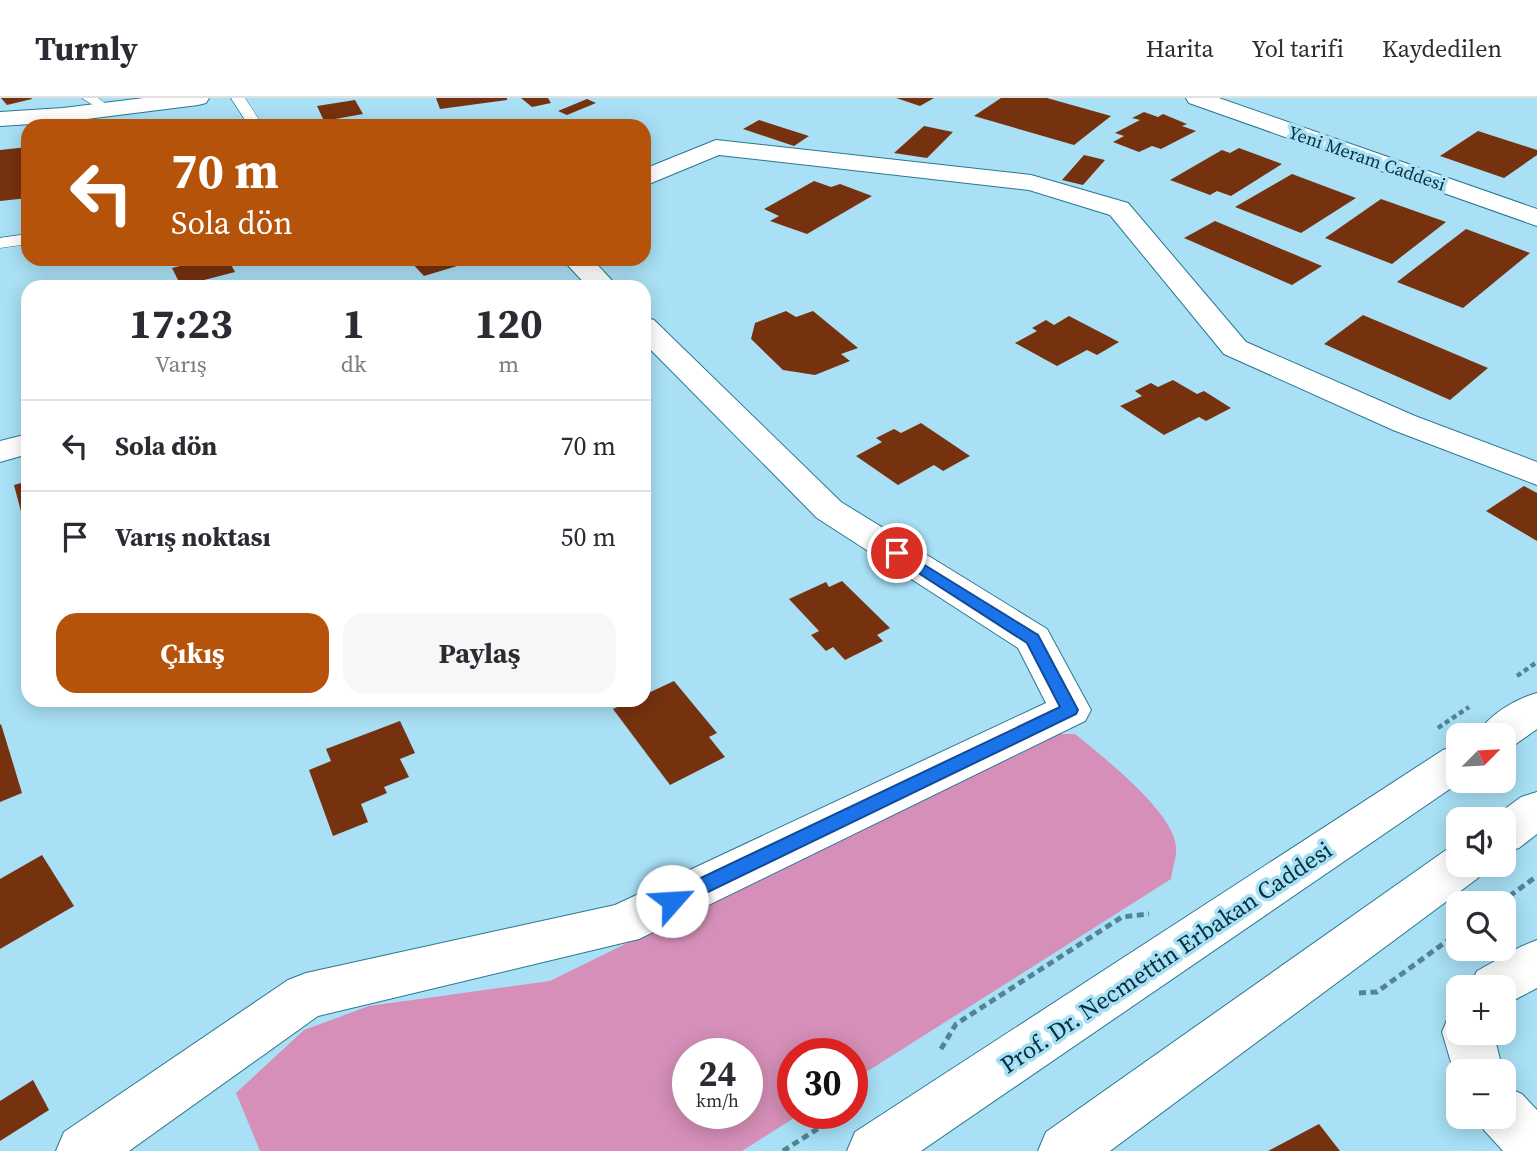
<!DOCTYPE html>
<html lang="tr">
<meta charset="utf-8">
<style>
:root{--surface:#fff;--page:#f7f7f7;--text:#2b2b33;--muted:#7c7c81;--line:#e1e1e2;--accent:#b45309}
body{margin:0;font-family:"Source Serif 4",serif;background:var(--page);color:var(--text);height:100vh;display:flex;flex-direction:column;font-size:26px;white-space:nowrap}
*{box-sizing:border-box;margin:0}
p{font-size:23px;color:var(--muted)}
.icon{flex:none;width:38px;height:38px;fill:none;stroke:currentColor;stroke-width:2;stroke-linecap:round;stroke-linejoin:round}
.map{position:relative;flex:1;overflow:hidden}
.sheet{position:absolute;left:21px;top:182px;width:630px;height:427px;display:flex;flex-direction:column;background:var(--surface);border-radius:21px;box-shadow:0 4px 18px #0003}
.sheet>*{flex:none}
.top-card{position:absolute;left:21px;top:21px;width:630px;height:147px;border-radius:21px;box-shadow:0 4px 18px #0003;background:#b45309;color:#fff;overflow:hidden}
.needle{width:46px;rotate:66deg}
.tools{position:absolute;left:1446px;top:625px;display:grid;gap:14px}
.tools a{display:grid;place-items:center;width:70px;height:70px;border-radius:14px;background:var(--surface);box-shadow:0 4px 18px #0003;font-size:35px}
.speed{position:absolute;left:672px;top:940px;display:flex;gap:14px;font-size:35px;font-weight:700;text-align:center}
.speed>*{display:grid;place-content:center;width:91px;height:91px;border-radius:50%;background:var(--surface);box-shadow:0 4px 18px #0003;line-height:1}
.speed small{font-size:18px;font-weight:400}
.speed .limit{border:10px solid #d22;background:#fff;color:#111}
.pin{position:absolute;display:grid;place-items:center;width:60px;height:60px;color:#fff;margin:-30px;border:4px solid #fff;border-radius:50%;box-shadow:0 2px 7px #0007}
.me{position:absolute;width:77px;margin:-38px;rotate:64deg;stroke-linejoin:round;filter:drop-shadow(0 0 5px #0008)}
.turn{display:flex;align-items:center;gap:24px;height:147px;padding:0 35px;font-size:32px}
.turn .icon{width:91px;height:91px;stroke-width:2.5}
.turn b{display:block;font-size:49px;line-height:60px}
.eta{display:flex;justify-content:space-evenly;align-items:center;height:119px;text-align:center}
.eta b{font-size:42px;font-weight:700;line-height:49px}
.cta{display:flex;gap:14px;margin-top:auto;padding:14px 35px}
.cta a{flex:1;height:80px;border-radius:21px;background:var(--accent);color:#fff;font-size:28px;font-weight:700;line-height:80px;text-align:center}
.cta a+a{background:var(--page);color:var(--text)}
ul{padding:0;list-style:none}
li{display:flex;align-items:center;gap:21px;height:91px;padding:0 35px;border-top:2px solid var(--line)}
li div{flex:1}
li b{display:block;font-size:26px}
li em{font-style:normal}
header{display:flex;align-items:center;gap:42px;box-sizing:border-box;height:98px;padding:0 35px;background:var(--surface);border-bottom:2px solid var(--line)}
header strong{font-size:33px}
nav{display:flex;gap:38px;margin-inline-start:auto;font-size:24px}
.map>svg:first-child{display:block}
.green{fill:#d58fb8;fill-rule:evenodd}
.building{fill:#76320f}
.lines{fill:none;stroke-linecap:round;stroke-linejoin:round}
.lane-casing{stroke:#297791;stroke-width:1}
.street-casing{stroke:#297791;stroke-width:2}
.secondary-casing{stroke:#297791;stroke-width:2}
.primary-casing{stroke:#297791;stroke-width:2}
.path-far1{stroke:#518495;stroke-width:4.5;stroke-dasharray:5 3.5;stroke-linecap:butt}
.path{stroke:#518495;stroke-width:5;stroke-dasharray:7 4.5;stroke-linecap:butt}
.lane{fill:#fff;fill-rule:evenodd}
.street{fill:#fff;fill-rule:evenodd}
.secondary{fill:#fff;fill-rule:evenodd}
.primary{fill:#fff;fill-rule:evenodd}
.route{fill:#1a73e8;stroke:#114b97;stroke-width:2}
.labels{text-anchor:middle;dominant-baseline:central;stroke-width:7;stroke-linejoin:round;paint-order:stroke}
.far-street-label{font-size:18px;fill:#02313f;stroke:#a9e0f5}
.near-street-label{font-size:24px;fill:#02313f;stroke:#a9e0f5}
</style>
<header>
<strong>Turnly</strong>
<nav><a>Harita</a><a>Yol tarifi</a><a>Kaydedilen</a></nav>
</header>
<div class="map">
<svg width="1537" height="1053" viewBox="0 0 1537 1053">
<rect width="100%" height="100%" fill="#a9e0f5"/>
<!-- green -->
<path class="green" d="M1051 636H1075C1102 658 1174 714 1176 749 1177 759 1172 771 1171 781L852 983V956H793V1015H802L742 1053H260L236 995 304 932 369 908 550 883ZM688 956H747V1015H688Z"/>
<!-- building -->
<path class="building" d="M1 0H31L32 1 7 7Z
M436 0H507V2L440 11Z
M521 0H548L551 5 532 9Z
M896 0H934L920 8Z
M1001 0H1047L1111 18 1074 47 974 18Z
M587 1 596 5 567 17 558 13Z
M355 2 363 16 324 23 317 8Z
M1144 14 1158 19 1163 16 1187 26 1182 28 1196 33 1161 51 1152 48 1139 54 1113 44 1124 38 1115 35 1140 22 1132 20Z
M759 22 809 38 794 48 743 31Z
M924 28 953 34 927 60 894 55Z
M1478 33 1537 52V57L1504 80 1440 58Z
M28 49V100L0 103V52Z
M1239 50 1282 66 1231 98 1217 93 1210 97 1170 82 1222 52 1230 55Z
M1084 57 1105 62 1083 87 1062 82Z
M1292 76 1356 100 1301 135 1235 109Z
M814 83 831 89 840 86 872 98 807 136 770 123 779 118 764 111Z
M1381 101 1446 124 1392 166 1325 140Z
M1215 123 1322 168 1292 187 1184 140Z
M1466 131 1530 155 1463 210 1397 184Z
M209 161H228L235 174 181 188 172 170Z
M408 161H477V162L424 178Z
M786 213 796 219 813 213 858 250 841 256 850 263 815 277 783 272 751 241 755 225Z
M1363 217 1488 270 1450 302 1324 246Z
M1069 218 1119 244 1097 257 1087 252 1057 268 1015 245 1037 233 1032 230 1046 222 1054 227Z
M1173 282 1197 296 1204 293 1231 310 1206 323 1199 319 1164 337 1120 308 1142 298 1135 293 1151 285 1158 289Z
M921 325 970 358 943 373 934 367 898 387 856 358 882 344 876 340 894 331 901 335Z
M28 383V435L27 436 14 387Z
M1524 388 1537 395V443L1486 413Z
M842 483 890 530 877 537 883 543 845 562 833 549 826 553 811 537 819 533 789 501 826 484 829 489Z
M674 583 717 635 709 639 725 659 670 687 613 611 633 602H644V597Z
M400 623 415 655 400 661 409 679 384 689 387 695 361 706 368 724 333 738 309 672 331 663 326 651Z
M1 626 22 695 0 704V627Z
M42 757 74 808 0 851V781Z
M33 982 49 1012 0 1043V1003Z
M1319 1026 1340 1053H1268Z"/>
<g class="lines">
<defs>
<path id="lane" d="M82 0H98L114 12 107 16Z
M231 0H245L263 28H249Z
M28 136V146L0 150V140Z"/>
<path id="street" d="M144 0H209L206 5 198 7 63 24 0 28V14L63 10Z
M716 42 1031 77 1128 105 1246 244 1415 318 1537 364V387L1393 332 1224 256 1110 117 1029 92 719 57 644 88V71Z
M562 161H592L618 189H588Z
M644 219 654 222 841 404 1047 531 1091 612 1085 623 639 841 318 918 129 1053H56L64 1034 288 882 306 875 615 807 1046 605 1018 550 817 420 644 245Z
M28 336V356L0 364V343Z
M1537 842V890L1503 908V889H1469L1477 873 1520 849Z
M1458 914V934H1493L1503 973H1458V988L1442 934 1449 917Z
M1503 988 1522 996 1537 1012V1053H1503L1484 1032 1478 1018H1503Z"/>
<path id="secondary" d="M1186 0H1219L1537 111V128L1189 5Z"/>
<path id="primary" d="M1537 595V631L1513 648 1503 651V637H1477C1488 617 1515 601 1537 595Z
M1458 647V682H1463L921 1053H847L855 1034 1443 652Z
M1537 694V736L1519 750 1503 755V721H1491L1521 699Z
M1458 748V766H1485L1478 780 1110 1053H1038L1046 1034 1446 752Z"/>
</defs>
<!-- lane casing -->
<use href="#lane" class="lane-casing"/>
<!-- street casing -->
<use href="#street" class="street-casing"/>
<!-- secondary casing -->
<use href="#secondary" class="secondary-casing"/>
<!-- primary casing -->
<use href="#primary" class="primary-casing"/>
<!-- path-far1 -->
<path class="path-far1" d="M1517 578 1537 564
M1438 630 1469 609"/>
<!-- path -->
<path class="path" d="M1500 805 1537 778
M1359 895 1377 894 1458 835
M941 951 956 926 1122 819 1149 816
M783 1053 842 1015"/>
<!-- lane -->
<use href="#lane" class="lane"/>
<!-- street -->
<use href="#street" class="street"/>
<!-- secondary -->
<use href="#secondary" class="secondary"/>
<!-- primary -->
<use href="#primary" class="primary"/>
</g>
<!-- route -->
<path class="route" d="M897 450 1038 537 1078 612 1076 616 679 808 672 811 665 808 662 803 665 797 1060 609 1027 545 892 458 890 455 892 451Z"/>
<g class="labels">
<!-- far-street labels -->
<g class="far-street-label">
<text transform="translate(1367 60) rotate(19)">Yeni Meram Caddesi</text>
</g>
<!-- near-street labels -->
<g class="near-street-label">
<text transform="translate(1166 859) rotate(-34)">Prof. Dr. Necmettin Erbakan Caddesi</text>
</g>
</g>
</svg>
<div class="tools">
<a><svg class="needle" viewBox="-14 -14 28 28"><path d="M0-13l5 13h-10z" fill="#e53935"/><path d="M0 13l5-13h-10z" fill="#7c7c81"/></svg></a>
<a><svg class="icon" aria-label="sound" viewBox="0 0 24 24"><path d="M4 9h4l5-4v14l-5-4H4zM17 9q2 3 0 6"/></svg></a>
<a><svg class="icon" aria-label="search" viewBox="0 0 24 24"><circle cx="10" cy="10" r="6"/><path d="M15 15l6 6"/></svg></a>
<a>+</a>
<a>−</a>
</div>
<div class="speed"><div>24<small>km/h</small></div><div class="limit">30</div></div>
<div class="pin" style="left:897px;top:455px;background:#d93025"><svg class="icon" aria-label="arrive" viewBox="0 0 24 24"><path d="M6 21V4h12l-3 4 3 4H6"/></svg></div>
<svg class="me" style="left:672px;top:803px" viewBox="-20 -20 40 40"><circle r="19" fill="#fff"/><path d="M0-13L10 11 0 6-10 11z" fill="#1a73e8"/></svg>
<div class="top-card">
<div class="turn"><svg class="icon" aria-label="left" viewBox="0 0 24 24"><path d="M17 20v-9H6M10 6l-5 5 5 5"/></svg><div><b>70 m</b>Sola dön</div></div>
</div>
<section class="sheet">
<div class="eta">
<div><b>17:23</b><p>Varış</p></div>
<div><b>1</b><p>dk</p></div>
<div><b>120</b><p>m</p></div>
</div>
<ul>
<li><svg class="icon" aria-label="left" viewBox="0 0 24 24"><path d="M17 20v-9H6M10 6l-5 5 5 5"/></svg><div><b>Sola dön</b></div><em>70 m</em></li>
<li><svg class="icon" aria-label="arrive" viewBox="0 0 24 24"><path d="M6 21V4h12l-3 4 3 4H6"/></svg><div><b>Varış noktası</b></div><em>50 m</em></li>
</ul>
<div class="cta"><a>Çıkış</a><a>Paylaş</a></div>
</section>
</div>
